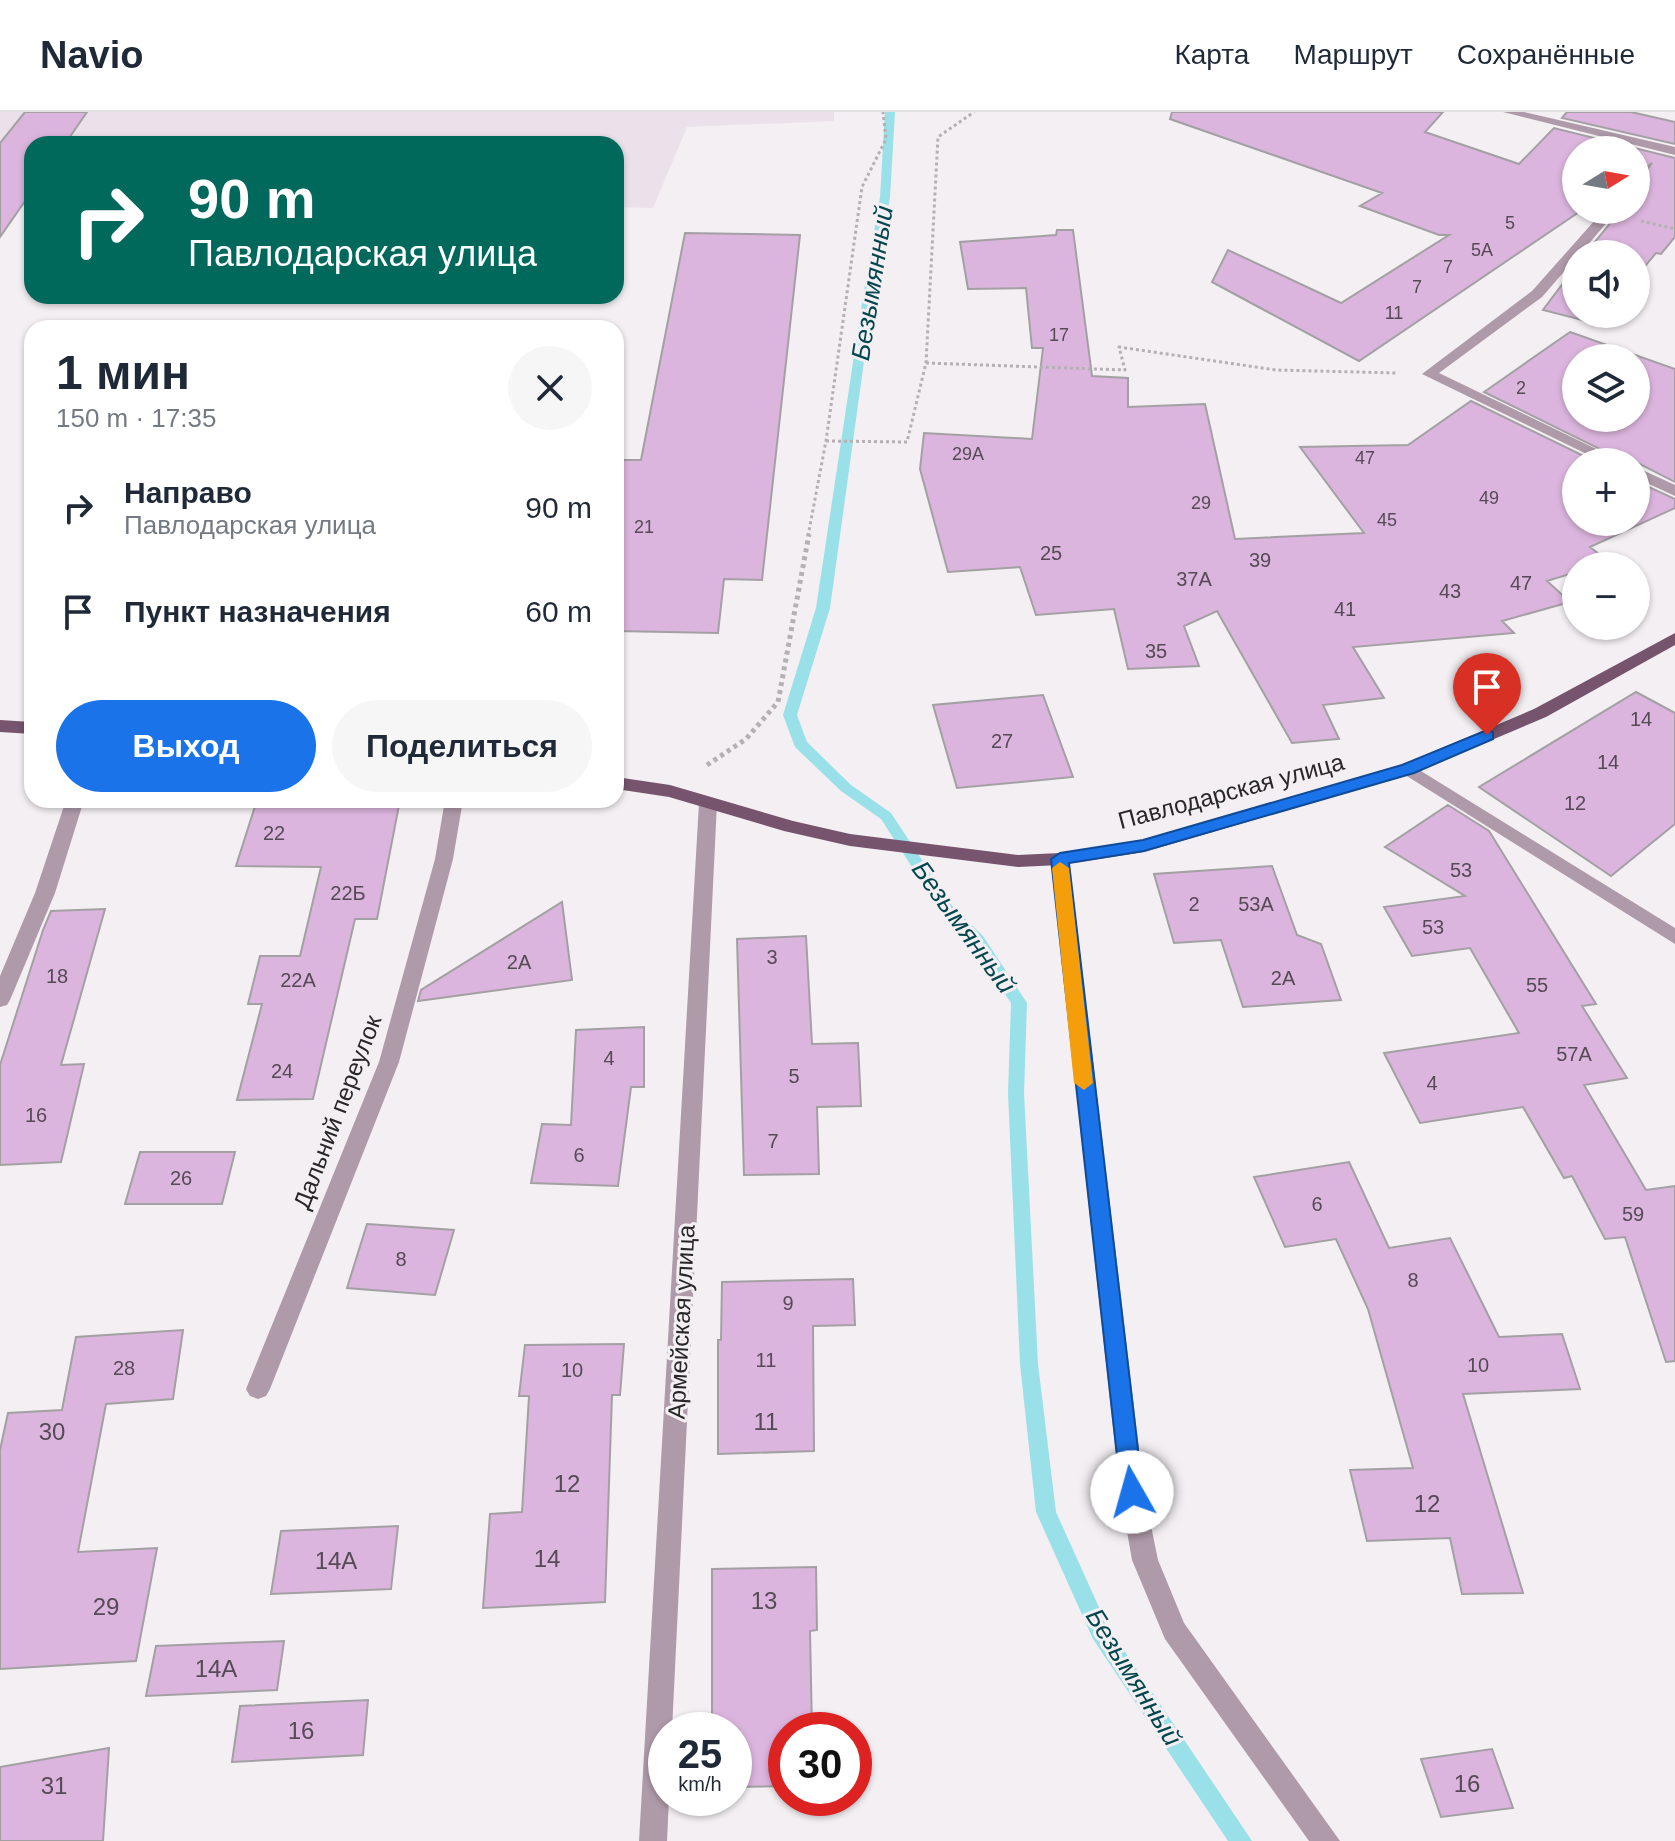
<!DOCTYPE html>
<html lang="ru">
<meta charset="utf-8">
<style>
:root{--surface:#fff;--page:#f6f6f7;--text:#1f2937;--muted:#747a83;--line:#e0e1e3;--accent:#1a73e8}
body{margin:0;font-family:Helvetica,sans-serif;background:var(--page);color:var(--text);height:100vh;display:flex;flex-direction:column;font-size:30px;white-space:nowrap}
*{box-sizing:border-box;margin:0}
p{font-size:26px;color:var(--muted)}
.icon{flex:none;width:44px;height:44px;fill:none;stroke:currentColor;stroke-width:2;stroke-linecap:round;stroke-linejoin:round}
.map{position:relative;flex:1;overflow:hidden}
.drawer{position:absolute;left:24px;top:208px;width:600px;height:488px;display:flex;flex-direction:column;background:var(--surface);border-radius:24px;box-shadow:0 2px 6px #0004}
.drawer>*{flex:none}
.banner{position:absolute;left:24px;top:24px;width:600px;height:168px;border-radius:24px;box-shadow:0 2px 6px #0004;background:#00695c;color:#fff;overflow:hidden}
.needle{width:52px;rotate:79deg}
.tools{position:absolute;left:1562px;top:24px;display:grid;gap:16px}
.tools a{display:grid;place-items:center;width:88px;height:88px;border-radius:50%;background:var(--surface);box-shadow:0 2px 6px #0004;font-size:40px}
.speed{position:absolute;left:648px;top:1600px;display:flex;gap:16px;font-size:40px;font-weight:700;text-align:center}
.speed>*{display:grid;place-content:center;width:104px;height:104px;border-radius:50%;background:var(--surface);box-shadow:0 2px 6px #0004;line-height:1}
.speed small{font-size:20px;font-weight:400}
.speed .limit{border:12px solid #d22;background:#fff;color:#111}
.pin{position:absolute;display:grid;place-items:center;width:68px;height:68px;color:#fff;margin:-82px -34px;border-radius:50% 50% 50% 0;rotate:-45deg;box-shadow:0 0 8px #0007}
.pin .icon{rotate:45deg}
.me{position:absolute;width:88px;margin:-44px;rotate:353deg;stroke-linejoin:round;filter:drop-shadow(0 0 6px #0008)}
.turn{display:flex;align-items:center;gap:28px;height:168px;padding:0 32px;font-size:36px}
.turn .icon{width:104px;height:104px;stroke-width:2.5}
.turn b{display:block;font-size:56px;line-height:68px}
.round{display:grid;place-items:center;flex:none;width:84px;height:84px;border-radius:42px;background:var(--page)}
.overview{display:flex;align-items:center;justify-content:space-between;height:136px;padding:0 32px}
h1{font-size:48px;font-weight:600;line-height:60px}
.cta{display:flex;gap:16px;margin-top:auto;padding:16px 32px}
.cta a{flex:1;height:92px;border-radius:48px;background:var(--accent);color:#fff;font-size:32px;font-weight:600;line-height:92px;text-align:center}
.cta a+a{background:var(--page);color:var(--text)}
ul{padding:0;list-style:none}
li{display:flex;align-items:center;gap:24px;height:104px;padding:0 32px}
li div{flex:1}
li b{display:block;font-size:30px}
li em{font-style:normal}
header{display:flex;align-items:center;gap:48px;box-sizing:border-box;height:112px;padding:0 40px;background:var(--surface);border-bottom:2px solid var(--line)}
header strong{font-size:38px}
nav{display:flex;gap:44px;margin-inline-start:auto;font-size:28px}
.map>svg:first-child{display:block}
.built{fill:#ebe1eb}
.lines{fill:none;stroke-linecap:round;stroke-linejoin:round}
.stream{fill:#9ae0e9;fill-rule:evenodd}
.building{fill:#dcb5de;stroke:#a3a0a4;stroke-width:2;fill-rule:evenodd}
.path-far1{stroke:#b4b1b4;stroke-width:3;stroke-dasharray:3 3;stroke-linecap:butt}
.path{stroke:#b4b1b4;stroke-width:5;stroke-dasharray:4 4;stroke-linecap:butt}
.minor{fill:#af9aa9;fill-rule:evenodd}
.major{fill:#77546e;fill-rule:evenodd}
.route{fill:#1a73e8;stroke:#114b97;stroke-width:2}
.slow{fill:#f59e0b}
.labels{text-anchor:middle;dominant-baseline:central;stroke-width:6;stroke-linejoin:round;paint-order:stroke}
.far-number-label{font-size:18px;fill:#554a56}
.number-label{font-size:20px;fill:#554a56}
.street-label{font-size:24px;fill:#282728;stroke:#f3eff3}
.near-number-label{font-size:24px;fill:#554a56}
.water-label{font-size:26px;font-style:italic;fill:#03464d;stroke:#f3eff3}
</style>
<header>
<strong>Navio</strong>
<nav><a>Карта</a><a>Маршрут</a><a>Сохранённые</a></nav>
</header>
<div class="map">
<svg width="1675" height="1729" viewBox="0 0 1675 1729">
<rect width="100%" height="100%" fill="#f3eff3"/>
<!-- built -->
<path class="built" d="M0 0H834V9L687 15 653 96 616 95V32H32L0 76Z"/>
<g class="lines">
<!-- stream -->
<path class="stream" d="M885 0H895L890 85 873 184 830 496 797 603 807 630 851 673 891 701 953 795 983 824 1027 891 1024 981 1038 1252 1056 1400 1107 1513 1252 1729H1228L1093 1527 1036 1400 1020 1252 1008 981 1011 891 971 832 943 803 881 707 841 679 795 635 783 603 816 496 863 184 880 85Z"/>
</g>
<!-- building -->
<path class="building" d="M25 0H87L65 32H32V79L0 125V31Z
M1172 0H1443L1425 20 1519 52 1554 16 1675 46V125L1661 142 1656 141 1636 165V142H1585L1617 103V98H1636V73L1652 51 1636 62V38H1576V98H1582L1359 249 1212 170 1228 138 1341 191 1449 123H1439L1360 94 1382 81 1170 7Z
M1567 0H1631L1675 10V32L1562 6Z
M1057 118H1073L1092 264 1128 266V295L1205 292 1235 427 1364 421 1300 335 1408 333 1471 289 1596 350H1576V410H1636V369L1675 387V396L1590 435 1608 449 1593 454H1576V460L1547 469 1570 490 1502 509 1514 521 1353 535 1384 586 1323 593 1339 627 1292 631 1217 499 1184 514 1199 554 1128 557 1114 497 1036 503 1020 455 948 460 920 357 924 321 1032 327 1043 236H1032L1026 176 968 177 960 130 1056 123Z
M685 121 800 123 762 468 724 467 718 521 616 519V348H641Z
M1576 154V202H1609L1602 213 1543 198Z
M1570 220 1675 257V370L1636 350H1626L1484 280ZM1576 246H1636V306H1576Z
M1636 580 1675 601V712L1611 764 1479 675Z
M1043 583 1073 665 957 676 933 593Z
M257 688H400L377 807H355L313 987 237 988 262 892H248L260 844H300L321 755 236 754Z
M1448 693 1489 719 1596 892 1582 894 1627 966 1584 973 1646 1078 1675 1074V1249L1666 1250 1625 1125 1605 1127 1572 1064 1564 1066 1523 995 1420 1011 1384 941 1519 921 1470 836 1412 844 1384 795 1465 784 1385 735Z
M1272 754 1297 823 1321 832 1341 888 1243 895 1221 828 1174 831 1154 762Z
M562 790 572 868 418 889 421 878Z
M105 797 61 953 84 952 61 1050 0 1053V953L43 818 51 799Z
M806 824 812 932 858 931 861 994 817 995 819 1062 744 1063 737 827Z
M644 915V975H631L618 1074 531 1071 542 1012 571 1013 576 918Z
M140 1040H235L222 1092H125Z
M1349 1050 1389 1136 1450 1126 1499 1225 1562 1222 1580 1277 1463 1282 1523 1481 1462 1482 1450 1426 1367 1429 1350 1358 1413 1356 1368 1197 1336 1127 1285 1135 1254 1065Z
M367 1112 454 1118 435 1183 347 1176Z
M853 1167 855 1213 813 1214 814 1339 718 1342V1228H721L722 1170Z
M183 1218 173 1287 106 1292 78 1440 157 1436 136 1549 0 1557V1338L8 1301 62 1298 76 1225Z
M624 1232 620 1283H612L605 1490 483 1496 490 1402 522 1400 529 1284H519L525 1233Z
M398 1414 391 1477 271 1482 281 1419Z
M816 1455 817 1518 810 1519 812 1618H786V1674L734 1675V1618H712V1457Z
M284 1529 277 1578 146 1584 156 1534Z
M368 1588 363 1643 232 1650 240 1594Z
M109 1636 103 1729H0V1655Z
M1492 1637 1513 1696 1441 1705 1421 1647Z"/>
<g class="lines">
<!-- path-far1 -->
<path class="path-far1" d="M1641 109 1675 117
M926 251 1125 258 1119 235 1276 258 1396 261
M826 329 907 330 926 251 938 25 974 0
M808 424 826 329 862 75 886 27 883 0"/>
<!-- path -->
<path class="path" d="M707 653 746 627 778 590 809 422"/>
<!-- minor -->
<path class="minor" d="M1503 0H1524L1675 35V43Z
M1604 98 1615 101 1580 142H1576V146L1542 185 1439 261 1623 350H1603L1422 262 1532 179Z
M1636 355 1675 373V384L1636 366Z
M1408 651 1675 816V832L1402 661 1399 657Z
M708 685 717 691 672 1618H666V1686H669L667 1729H639L699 691Z
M66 688H84L55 781 10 888 7 893 0 895V864L35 781Z
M445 688H463L453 747 399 950 270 1277 266 1284 258 1287 250 1284 246 1277 379 950 435 747Z
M1060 741 1069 747 1144 1380 1158 1448 1184 1511 1340 1729H1309L1165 1527 1132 1448 1120 1380 1051 747Z"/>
<!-- major -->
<path class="major" d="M1675 521V533L1546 605 1414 661 1144 740 1060 753 1018 755 850 734 784 719 669 685 616 677V665L670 673 793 709 850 722 1018 743 1060 741 1143 728 1402 653 1534 597Z
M0 608 32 610V622L0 620Z"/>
</g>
<!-- route -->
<path class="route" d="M1487 618 1493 620V627L1414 661 1144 739 1069 751 1143 1380 1140 1387 1132 1390 1124 1387 1121 1380 1051 747 1060 741 1143 728 1402 653Z"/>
<!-- slow -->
<path class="slow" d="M1060 750 1069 756 1093 971 1084 978 1074 971 1052 756Z"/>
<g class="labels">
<!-- far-number labels -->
<g class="far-number-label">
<text x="1510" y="111">5</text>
<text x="1482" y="138">5А</text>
<text x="1448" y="155">7</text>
<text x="1417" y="175">7</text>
<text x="1394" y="201">11</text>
<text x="1059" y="223">17</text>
<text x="1521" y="276">2</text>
<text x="968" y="342">29А</text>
<text x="1365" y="346">47</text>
<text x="1489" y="386">49</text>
<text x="1201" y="391">29</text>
<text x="1387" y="408">45</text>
<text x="644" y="415">21</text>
</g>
<!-- number labels -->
<g class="number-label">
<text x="1051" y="441">25</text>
<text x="1260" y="448">39</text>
<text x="1194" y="467">37А</text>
<text x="1521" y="471">47</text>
<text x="1450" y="479">43</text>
<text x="1345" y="497">41</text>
<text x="1156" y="539">35</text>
<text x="1641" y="607">14</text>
<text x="1002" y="629">27</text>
<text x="1608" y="650">14</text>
<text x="1575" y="691">12</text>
<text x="274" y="721">22</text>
<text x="1461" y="758">53</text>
<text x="348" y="781">22Б</text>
<text x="1194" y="792">2</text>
<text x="1256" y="792">53А</text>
<text x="1433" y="815">53</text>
<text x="772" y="845">3</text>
<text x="519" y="850">2А</text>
<text x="57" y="864">18</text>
<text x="1283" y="866">2А</text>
<text x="298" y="868">22А</text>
<text x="1537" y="873">55</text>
<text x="1574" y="942">57А</text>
<text x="609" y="946">4</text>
<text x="282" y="959">24</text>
<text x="794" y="964">5</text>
<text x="1432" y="971">4</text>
<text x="36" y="1003">16</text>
<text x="773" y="1029">7</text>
<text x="579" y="1043">6</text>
<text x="181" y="1066">26</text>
<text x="1317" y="1092">6</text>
<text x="1633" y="1102">59</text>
<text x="401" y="1147">8</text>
<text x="1413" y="1168">8</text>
<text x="788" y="1191">9</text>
<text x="766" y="1248">11</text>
<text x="1478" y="1253">10</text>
<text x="124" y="1256">28</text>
<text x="572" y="1258">10</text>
</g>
<!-- street labels -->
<g class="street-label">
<text transform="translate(1231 679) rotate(-15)">Павлодарская улица</text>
<text transform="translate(337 1000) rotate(-69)">Дальний переулок</text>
<text transform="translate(681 1210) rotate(-87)">Армейская улица</text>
</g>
<!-- near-number labels -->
<g class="near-number-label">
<text x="766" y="1309">11</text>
<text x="52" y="1319">30</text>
<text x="567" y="1371">12</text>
<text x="1427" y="1391">12</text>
<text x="547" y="1446">14</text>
<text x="336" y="1448">14А</text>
<text x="764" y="1488">13</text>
<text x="106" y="1494">29</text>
<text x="216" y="1556">14А</text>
<text x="301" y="1618">16</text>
<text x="1467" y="1671">16</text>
<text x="54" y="1673">31</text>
</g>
<!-- water labels -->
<g class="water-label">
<text transform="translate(872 171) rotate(-81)">Безымянный</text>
<text transform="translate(964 815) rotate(54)">Безымянный</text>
<text transform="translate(1134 1565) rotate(58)">Безымянный</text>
</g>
</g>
</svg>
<div class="tools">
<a><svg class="needle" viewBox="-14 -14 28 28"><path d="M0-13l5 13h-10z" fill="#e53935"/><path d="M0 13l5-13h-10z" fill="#747a83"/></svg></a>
<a><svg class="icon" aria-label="sound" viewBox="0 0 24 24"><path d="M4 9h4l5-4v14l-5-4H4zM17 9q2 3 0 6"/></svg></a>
<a><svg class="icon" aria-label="layers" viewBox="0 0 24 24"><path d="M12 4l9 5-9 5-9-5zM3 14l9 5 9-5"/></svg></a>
<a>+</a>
<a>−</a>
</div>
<div class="speed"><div>25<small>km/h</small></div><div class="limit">30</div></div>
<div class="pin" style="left:1487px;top:623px;background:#d93025"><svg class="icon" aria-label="arrive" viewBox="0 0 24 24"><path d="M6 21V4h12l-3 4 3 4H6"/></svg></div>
<svg class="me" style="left:1132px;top:1380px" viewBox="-20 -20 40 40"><circle r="19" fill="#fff"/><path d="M0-13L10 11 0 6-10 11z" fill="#1a73e8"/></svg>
<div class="banner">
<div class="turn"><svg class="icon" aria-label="right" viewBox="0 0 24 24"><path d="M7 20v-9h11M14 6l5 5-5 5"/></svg><div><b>90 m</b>Павлодарская улица</div></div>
</div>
<section class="drawer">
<div class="overview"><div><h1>1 мин</h1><p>150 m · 17:35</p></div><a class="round"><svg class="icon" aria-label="close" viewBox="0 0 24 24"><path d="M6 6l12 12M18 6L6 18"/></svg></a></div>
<ul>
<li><svg class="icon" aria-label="right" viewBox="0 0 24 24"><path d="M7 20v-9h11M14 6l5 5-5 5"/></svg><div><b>Направо</b><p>Павлодарская улица</p></div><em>90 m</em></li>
<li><svg class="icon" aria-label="arrive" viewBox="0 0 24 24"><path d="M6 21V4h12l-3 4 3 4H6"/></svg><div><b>Пункт назначения</b></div><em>60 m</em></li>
</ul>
<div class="cta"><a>Выход</a><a>Поделиться</a></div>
</section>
</div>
